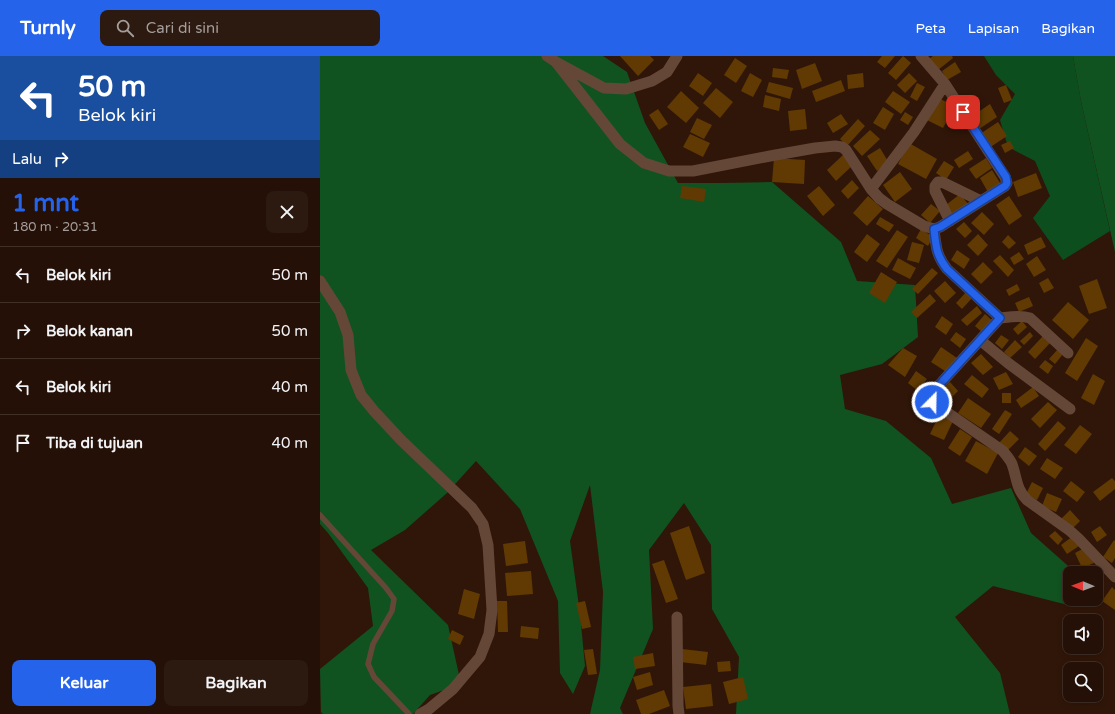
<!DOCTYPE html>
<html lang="id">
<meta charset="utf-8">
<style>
:root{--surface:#241006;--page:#2c1910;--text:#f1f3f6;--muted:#a39d9b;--line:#413028;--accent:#2563eb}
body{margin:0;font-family:"Varela Round",sans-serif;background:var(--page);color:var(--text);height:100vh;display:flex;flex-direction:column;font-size:15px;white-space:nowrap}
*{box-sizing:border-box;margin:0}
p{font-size:13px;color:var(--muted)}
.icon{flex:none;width:22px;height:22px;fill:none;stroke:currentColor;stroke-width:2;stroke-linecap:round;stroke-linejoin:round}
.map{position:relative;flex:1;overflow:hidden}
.sheet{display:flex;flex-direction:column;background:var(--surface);width:320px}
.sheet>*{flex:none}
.banner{background:#1a4fa0;color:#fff;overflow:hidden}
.needle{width:26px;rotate:271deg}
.controls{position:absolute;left:743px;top:510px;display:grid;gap:8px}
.controls a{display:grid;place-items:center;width:40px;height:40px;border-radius:8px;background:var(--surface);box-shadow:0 2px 6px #0003,0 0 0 1px var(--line);font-size:20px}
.pin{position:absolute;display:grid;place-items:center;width:34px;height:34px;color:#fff;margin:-17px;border-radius:8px;box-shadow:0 2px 6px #0006}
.me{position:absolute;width:44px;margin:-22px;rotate:23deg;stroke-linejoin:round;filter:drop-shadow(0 0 3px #0008)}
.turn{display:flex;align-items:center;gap:14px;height:84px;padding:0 12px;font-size:18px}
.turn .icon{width:52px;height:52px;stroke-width:2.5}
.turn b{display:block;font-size:28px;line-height:34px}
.then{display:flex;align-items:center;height:38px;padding:0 12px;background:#0003;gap:8px;font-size:15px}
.round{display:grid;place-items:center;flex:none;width:42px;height:42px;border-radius:8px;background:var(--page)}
.head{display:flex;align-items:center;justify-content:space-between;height:68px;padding:0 12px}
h1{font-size:24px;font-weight:700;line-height:30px;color:var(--accent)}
.primary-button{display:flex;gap:8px;margin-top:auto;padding:8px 12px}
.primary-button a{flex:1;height:46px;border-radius:8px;background:var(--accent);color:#fff;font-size:16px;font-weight:700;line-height:46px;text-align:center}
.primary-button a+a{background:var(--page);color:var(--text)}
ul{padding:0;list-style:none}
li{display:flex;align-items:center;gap:12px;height:56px;padding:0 12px;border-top:1px solid var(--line)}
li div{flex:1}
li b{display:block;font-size:15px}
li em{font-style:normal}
header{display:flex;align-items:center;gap:24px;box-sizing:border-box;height:56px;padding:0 20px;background:var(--accent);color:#fff}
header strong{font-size:19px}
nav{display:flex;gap:22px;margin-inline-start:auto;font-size:14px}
.search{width:280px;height:36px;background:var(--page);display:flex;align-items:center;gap:10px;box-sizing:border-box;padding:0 14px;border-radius:8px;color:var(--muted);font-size:15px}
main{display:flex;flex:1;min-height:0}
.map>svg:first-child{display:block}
.green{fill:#0d4e1f}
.forest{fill:#105321}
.building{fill:#603a02}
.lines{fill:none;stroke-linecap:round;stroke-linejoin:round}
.service{stroke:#654738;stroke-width:5.5}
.minor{stroke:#654738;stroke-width:11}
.route-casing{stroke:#184099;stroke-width:10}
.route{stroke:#2563eb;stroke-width:7}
</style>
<header>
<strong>Turnly</strong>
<div class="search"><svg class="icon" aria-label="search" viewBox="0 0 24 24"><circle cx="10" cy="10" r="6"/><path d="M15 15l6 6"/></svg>Cari di sini</div>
<nav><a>Peta</a><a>Lapisan</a><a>Bagikan</a></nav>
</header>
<main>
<section class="sheet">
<div class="banner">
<div class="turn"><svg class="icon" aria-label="left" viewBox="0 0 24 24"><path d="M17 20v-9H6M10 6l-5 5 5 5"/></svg><div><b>50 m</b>Belok kiri</div></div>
<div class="then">Lalu<svg class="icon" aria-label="right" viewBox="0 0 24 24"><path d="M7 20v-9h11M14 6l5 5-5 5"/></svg></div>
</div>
<div class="head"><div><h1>1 mnt</h1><p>180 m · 20:31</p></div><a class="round"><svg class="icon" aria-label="close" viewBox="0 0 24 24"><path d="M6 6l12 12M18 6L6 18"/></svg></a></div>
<ul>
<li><svg class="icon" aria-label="left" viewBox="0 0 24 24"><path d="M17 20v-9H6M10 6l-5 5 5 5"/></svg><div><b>Belok kiri</b></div><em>50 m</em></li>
<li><svg class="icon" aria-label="right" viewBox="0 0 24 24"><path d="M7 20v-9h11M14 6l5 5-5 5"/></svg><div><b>Belok kanan</b></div><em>50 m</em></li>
<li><svg class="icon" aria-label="left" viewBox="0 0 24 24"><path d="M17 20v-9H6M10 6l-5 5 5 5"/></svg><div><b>Belok kiri</b></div><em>40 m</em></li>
<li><svg class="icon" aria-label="arrive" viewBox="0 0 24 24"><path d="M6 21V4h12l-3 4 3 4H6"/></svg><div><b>Tiba di tujuan</b></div><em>40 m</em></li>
</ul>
<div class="primary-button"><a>Keluar</a><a>Bagikan</a></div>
</section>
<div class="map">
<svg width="795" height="658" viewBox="0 0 795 658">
<rect width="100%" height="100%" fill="#301608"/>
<!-- green -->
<path class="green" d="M664 0H753L761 45 790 175 743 204 713 162 730 140 715 105 688 91 680 64 695 38 676 19Z"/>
<!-- forest -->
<path class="forest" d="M0 0H283L307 16 325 67 358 127H401L452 126 521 186 537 225 595 229 598 281 562 308 520 319 525 353 566 365 611 402 632 448 691 432 711 477 756 517H750V537L744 548 673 530 635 561 680 617 690 658H416L419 601 392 553 391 489 364 447 329 494 333 573 300 652 303 658H270L280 614 283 536 270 429 250 485 260 558 265 610 253 638 240 617 238 545 200 453 156 405 127 437 85 474 51 494 128 569 141 628 110 639 93 658H3L1 656 0 613 53 570 48 532 8 477 0 468Z
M753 0H795V196L761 45Z"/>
<!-- building -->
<path class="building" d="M300 0H330L334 4 318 20Z
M562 0H575L565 12 557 6Z
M583 0 591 7 576 24 568 17Z
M613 0H632L633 2 618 14 609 3Z
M415 2 427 10 416 27 404 19Z
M635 6 641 16 627 24 622 15Z
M495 7 502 25 482 33 476 14Z
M453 12 469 14 467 23 452 21Z
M378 17 392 27 383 40 369 30Z
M430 17 442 24 433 41 421 35Z
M543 17 544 31 528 33 527 19Z
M589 17 597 25 585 37 577 29Z
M521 24 525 35 496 46 492 35Z
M449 26 473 32 470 43 446 36Z
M597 27 605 31 597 45 590 41Z
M686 29 692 44 684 47 678 32Z
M396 32 413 46 400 62 383 47Z
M361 35 379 52 366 67 347 51Z
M573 35 590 46 581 58 565 46Z
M445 39 461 43 459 55 443 51Z
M618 42 635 50 623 72 607 64Z
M670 48 677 61 659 73 651 61Z
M563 51 574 58 565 74 553 67Z
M338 53 348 68 339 74 329 59Z
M485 53 487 73 470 75 468 55Z
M585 56 593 61 588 69 580 64Z
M521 58 528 68 513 77 507 67Z
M377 62 392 69 384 83 370 76Z
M538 63 545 70 527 90 520 83Z
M678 66 687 80 669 92 660 78Z
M550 74 560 83 542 100 533 90Z
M370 78 390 87 383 101 363 91Z
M690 85 694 92 685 97 681 89Z
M589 87 617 103 606 123 578 108Z
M560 92 569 107 557 115 547 100Z
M648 95 653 103 639 112 634 104Z
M523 99 533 109 516 125 507 114Z
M454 102 485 104 484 128 452 126Z
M666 102 672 112 656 123 649 113Z
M624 105 634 111 626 124 616 117Z
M672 114 682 130 669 138 660 122Z
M580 116 592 133 575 146 563 129Z
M716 117 722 132 698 141 693 126Z
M532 124 539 132 528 143 521 135Z
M362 130 386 133 384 146 360 142Z
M499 130 515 149 503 160 487 140Z
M640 138 648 148 634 159 626 149Z
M548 140 563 153 547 170 533 157Z
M689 140 702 160 689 169 676 149Z
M611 148 620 155 610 167 601 159Z
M662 156 674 168 664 179 651 167Z
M560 161 574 169 569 176 556 168Z
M644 166 652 175 645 182 636 173Z
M601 173 613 181 608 190 596 182Z
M577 174 588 181 567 212 556 205Z
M547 178 560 188 547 206 534 196Z
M658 178 668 189 658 200 647 189Z
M688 179 696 187 689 193 682 186Z
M721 181 726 191 708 199 704 189Z
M592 186 604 189 599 207 587 204Z
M637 194 650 203 644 213 631 204Z
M699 196 704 203 694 209 690 202Z
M680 199 694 214 688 221 673 205Z
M717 200 726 214 714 221 706 208Z
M578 202 596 212 590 223 572 214Z
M663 206 673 216 661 228 651 218Z
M612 212 618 217 598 238 592 233Z
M561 216 577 226 565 247 549 237Z
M728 222 734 232 724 237 719 227Z
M777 223 787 252 769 258 759 230Z
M625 225 636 237 625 247 614 235Z
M697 228 700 234 689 240 686 234Z
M647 235 653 241 642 253 636 247Z
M610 238 616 245 597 262 591 256Z
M709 241 713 250 699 256 695 247Z
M748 246 769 264 753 283 732 264Z
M657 250 662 257 647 270 641 264Z
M665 258 674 266 664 278 655 270Z
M622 260 633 268 626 279 615 271Z
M702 265 707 271 698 279 693 273Z
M636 276 646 283 640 292 630 284Z
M710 276 713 280 704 289 700 285Z
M681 279 689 284 682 293 675 287Z
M723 280 730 287 715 303 708 296Z
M766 282 778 290 757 325 745 317Z
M695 284 702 291 690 302 684 296Z
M621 291 637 302 628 317 611 306Z
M583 292 597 300 585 321 568 309Z
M738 293 743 298 735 308 729 303Z
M661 298 673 311 663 319 651 307Z
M725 304 733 310 728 318 719 311Z
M596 315 607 323 598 335 588 327Z
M686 316 693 328 679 334 673 322Z
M773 318 785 325 774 349 761 342Z
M652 319 669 333 662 342 644 328Z
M630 326 638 335 625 348 616 339Z
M713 331 719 340 701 352 696 344Z
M682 337H691V347H682Z
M648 342 671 358 661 372 638 357Z
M728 346 737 354 720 372 711 363Z
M685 354 692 358 679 378 672 373Z
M619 359 633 365 624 384 610 378Z
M738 365 746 372 725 395 718 388Z
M760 369 772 378 756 398 744 389Z
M640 373 652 381 640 400 628 392Z
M690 375 699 383 687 395 679 387Z
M656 385 678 397 667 418 645 405Z
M705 391 717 400 709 410 698 401Z
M727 402 743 412 735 423 720 413Z
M792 422 795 425V433L780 445 773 436Z
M751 425 765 436 757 446 743 435Z
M712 426 723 432 717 444 706 438Z
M727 437 742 443 736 456 722 450Z
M750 454 760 465 751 474 741 463Z
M369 470 385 517 366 524 350 477Z
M780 470 787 479 777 486 771 476Z
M735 475 743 483 738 489 729 480Z
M753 480 759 490 747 498 741 489Z
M794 484 795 485V502L792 507 783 501Z
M205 485 208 507 186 510 183 488Z
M766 491 774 507 762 512 755 497Z
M344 504 358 543 346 547 332 508Z
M211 515 213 538 187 540 185 517Z
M792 531 795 534V554L782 545Z
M144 533 160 538 154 563 138 558Z
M177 545H187L188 576H178Z
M265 545 271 571 262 573 256 547Z
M201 570 219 572 218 583 200 581Z
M132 574 144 580 140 589 128 583Z
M273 593 277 618 268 619 264 594Z
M362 593 388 596 386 609 360 606Z
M333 597 335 610 315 613 313 601Z
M410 605 411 615 398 616 397 606Z
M330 616 333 629 317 634 313 621Z
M423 621 428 643 409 648 403 626Z
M391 628 393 650 366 653 363 631Z
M344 634 350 650 329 658H321L316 644Z"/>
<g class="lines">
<!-- service -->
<path class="service" d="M0 459 66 532 74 543 72 555 53 588 48 608 54 621 89 658"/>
<!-- minor -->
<path class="minor" d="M227 0 236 6 284 32 306 33 332 25 347 16 357 0
M236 6 300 88 324 107 349 115H373L450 100 495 92 515 90 522 91 526 94 551 133 559 142 567 148 604 170 614 173 620 171 685 130 687 127 685 121 625 28 601 0
M551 133 594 76 625 28
M630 165 615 135V130L618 126H622L661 145
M614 173C616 190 616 199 627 213L680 262C690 261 700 259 710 262L748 297
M0 225 20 256 28 279 31 314 41 339 54 355 81 384 152 452 163 468 168 489 172 554 169 578 160 601 133 633 109 653 100 658
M680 262 611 338 610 342 612 346 683 395C686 399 690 403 692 408 697 422 696 433 707 444L749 474 758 482 795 521
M660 284 688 307 750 353
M357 561 358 650 359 658"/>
</g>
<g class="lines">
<defs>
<path id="route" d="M612 346 610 342 611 338 680 262 627 213C616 199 616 190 614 173L620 171 685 130 687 127 686 121 643 56"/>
</defs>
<!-- route casing -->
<use href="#route" class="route-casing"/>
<!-- route -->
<use href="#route" class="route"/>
</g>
</svg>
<div class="controls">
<a><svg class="needle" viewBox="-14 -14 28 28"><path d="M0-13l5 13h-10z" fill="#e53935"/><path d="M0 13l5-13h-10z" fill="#a39d9b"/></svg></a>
<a><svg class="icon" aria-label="sound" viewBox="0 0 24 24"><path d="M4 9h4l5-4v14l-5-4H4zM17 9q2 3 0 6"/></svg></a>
<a><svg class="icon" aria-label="search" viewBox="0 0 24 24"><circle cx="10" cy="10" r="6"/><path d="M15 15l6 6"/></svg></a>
</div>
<div class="pin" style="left:643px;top:56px;background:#d93025"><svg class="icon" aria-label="arrive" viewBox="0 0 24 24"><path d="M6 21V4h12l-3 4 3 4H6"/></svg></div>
<svg class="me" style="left:612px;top:346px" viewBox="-20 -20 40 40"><circle r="17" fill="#2563eb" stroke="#fff" stroke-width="3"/><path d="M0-11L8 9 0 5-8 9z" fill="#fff"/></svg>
</div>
</main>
